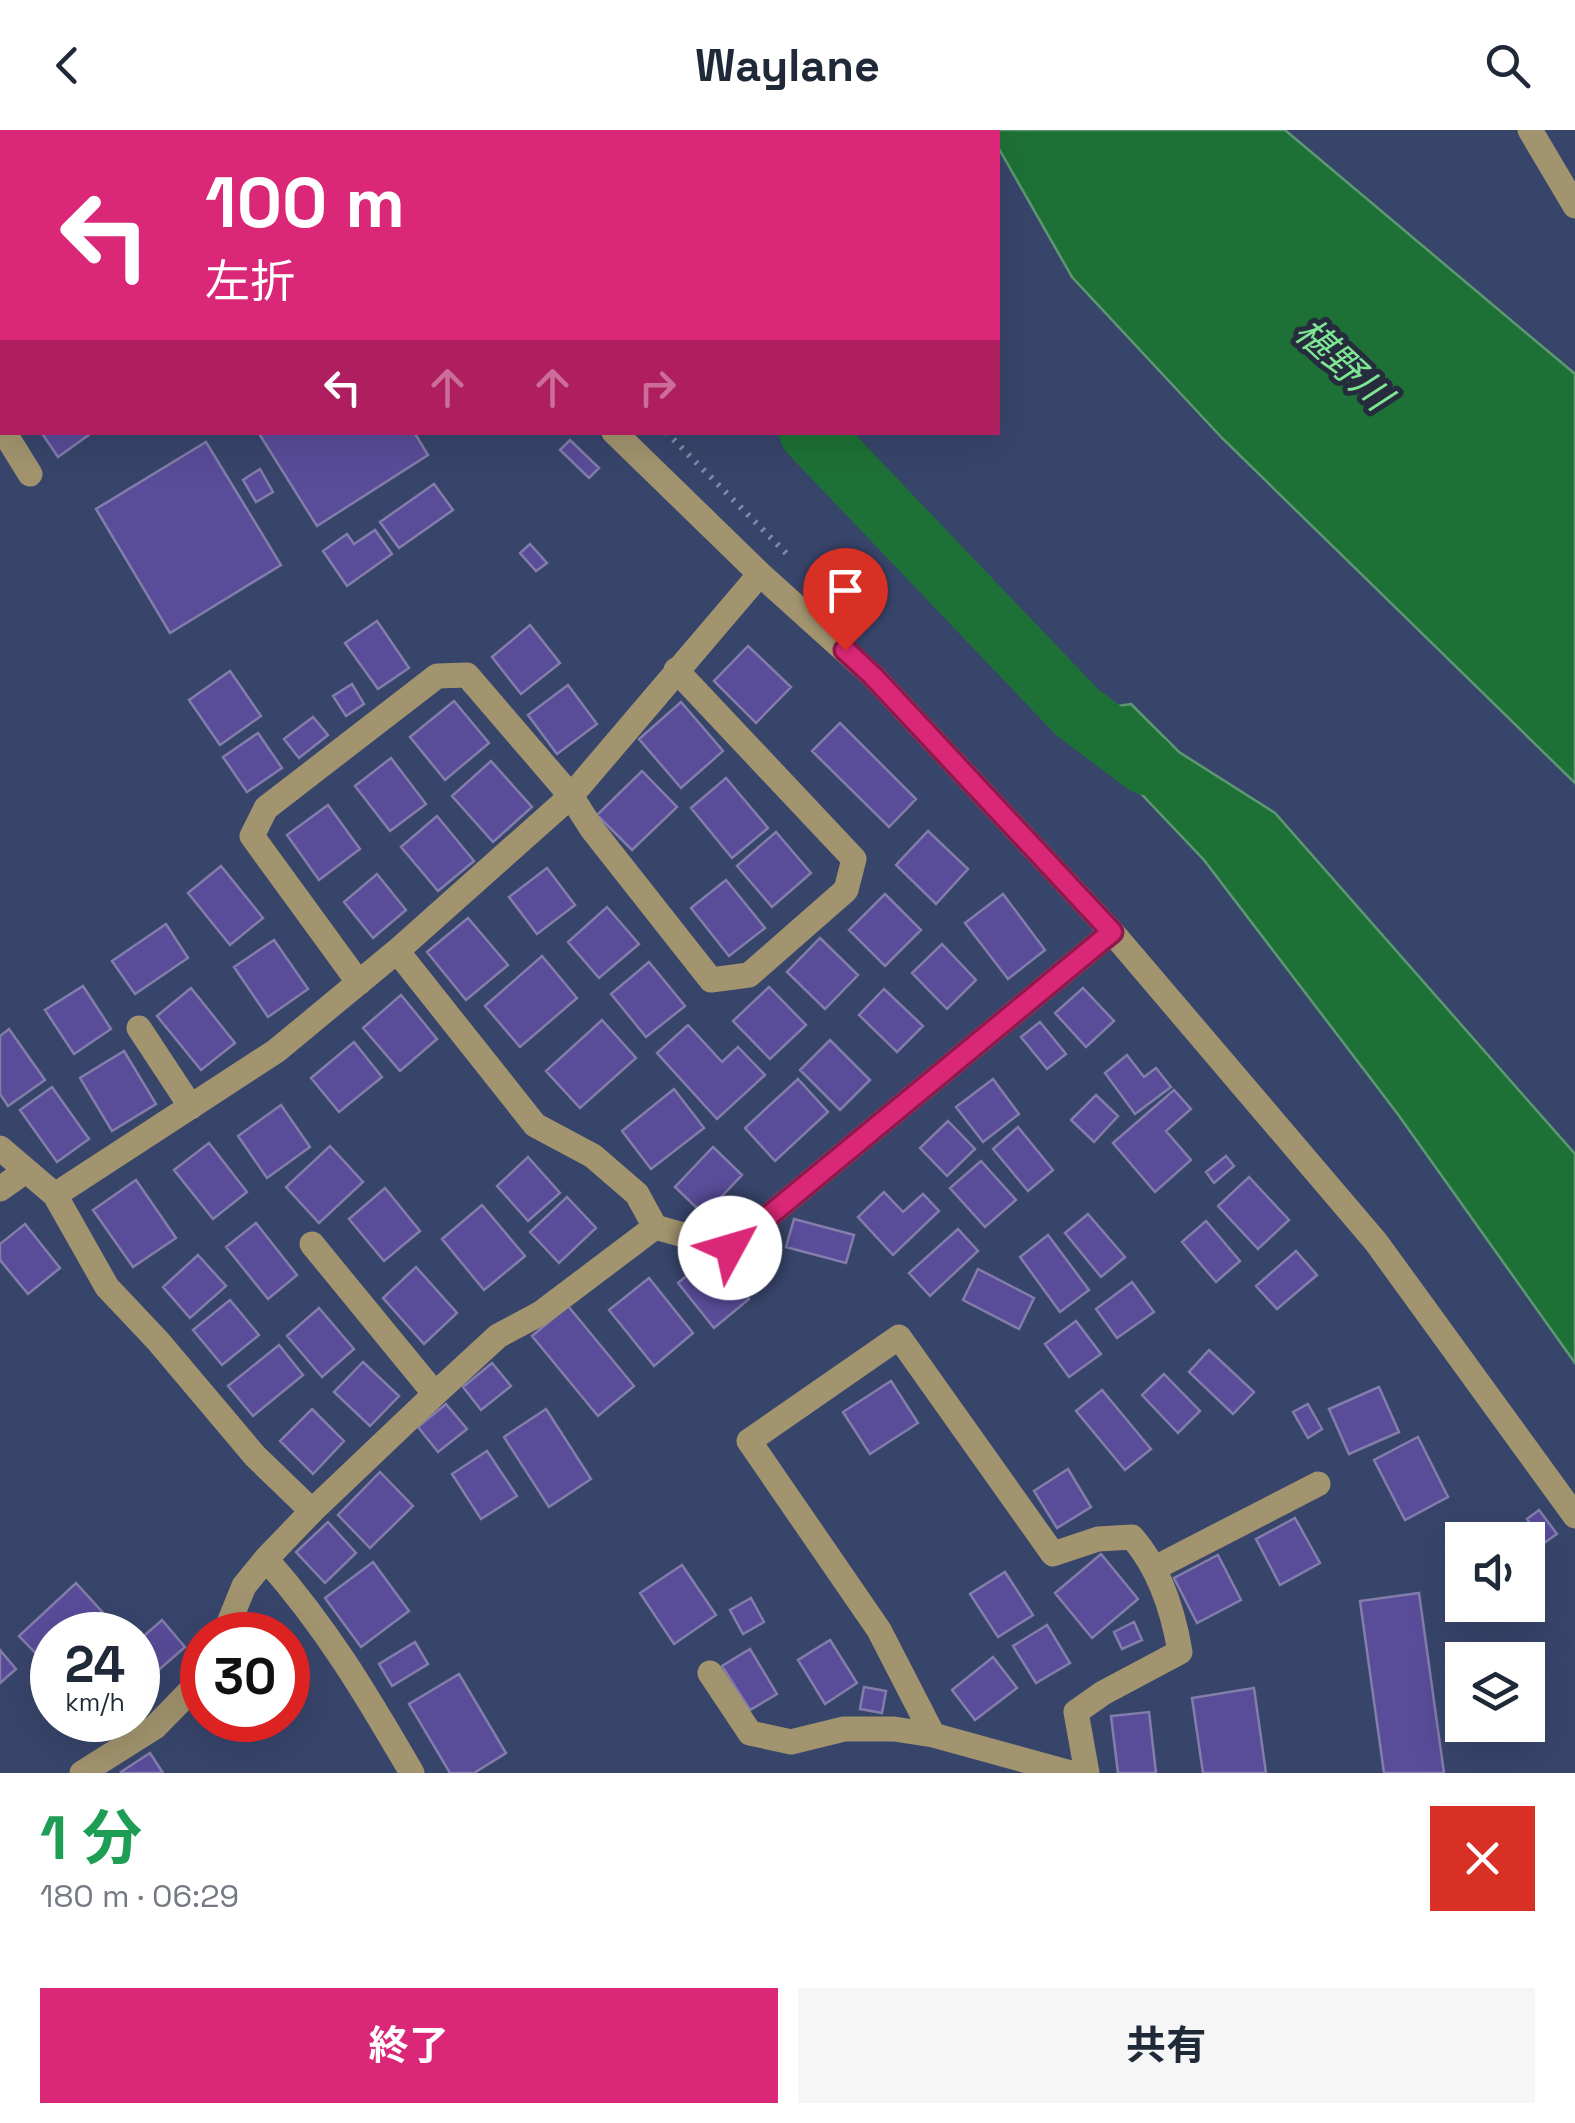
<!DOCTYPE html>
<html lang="ja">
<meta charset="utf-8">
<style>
:root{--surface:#fff;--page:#f6f6f7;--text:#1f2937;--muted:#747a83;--accent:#db2777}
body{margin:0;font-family:"Space Grotesk","Noto Sans JP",sans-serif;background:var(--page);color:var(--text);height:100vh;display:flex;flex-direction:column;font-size:38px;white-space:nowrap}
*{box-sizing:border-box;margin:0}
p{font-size:32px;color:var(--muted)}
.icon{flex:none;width:55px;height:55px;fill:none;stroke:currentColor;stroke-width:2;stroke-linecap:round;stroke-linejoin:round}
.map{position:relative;height:1643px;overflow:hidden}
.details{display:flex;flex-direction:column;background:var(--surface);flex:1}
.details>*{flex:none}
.banner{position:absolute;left:0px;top:0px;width:1000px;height:305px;box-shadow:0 10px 40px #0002;background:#db2777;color:#fff;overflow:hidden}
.controls{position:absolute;left:1445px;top:1392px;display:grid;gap:20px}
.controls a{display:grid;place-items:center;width:100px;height:100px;border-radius:0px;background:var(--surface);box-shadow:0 10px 40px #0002;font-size:50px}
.speed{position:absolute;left:30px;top:1482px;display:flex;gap:20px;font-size:50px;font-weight:700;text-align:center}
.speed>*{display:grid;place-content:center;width:130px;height:130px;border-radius:50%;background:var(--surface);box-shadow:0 10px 40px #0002;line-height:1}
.speed small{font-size:25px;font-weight:400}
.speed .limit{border:15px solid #d22;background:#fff;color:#111}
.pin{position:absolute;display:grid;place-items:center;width:85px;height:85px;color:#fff;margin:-102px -42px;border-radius:50% 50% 50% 0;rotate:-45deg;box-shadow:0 0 10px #0007}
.pin .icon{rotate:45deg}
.me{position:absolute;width:110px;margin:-55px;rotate:51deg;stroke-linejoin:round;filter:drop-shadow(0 0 8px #0008)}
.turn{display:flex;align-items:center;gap:35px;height:210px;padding:0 40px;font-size:45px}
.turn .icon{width:130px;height:130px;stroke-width:2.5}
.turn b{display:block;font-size:70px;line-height:85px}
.lanes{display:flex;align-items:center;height:95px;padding:0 40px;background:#0003;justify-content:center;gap:50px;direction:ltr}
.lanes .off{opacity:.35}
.round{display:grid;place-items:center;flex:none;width:105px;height:105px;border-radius:0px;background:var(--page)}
.head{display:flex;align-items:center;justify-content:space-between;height:170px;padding:0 40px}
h1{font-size:60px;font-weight:700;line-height:75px;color:#1e9e55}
.button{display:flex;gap:20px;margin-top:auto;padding:20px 40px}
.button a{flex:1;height:115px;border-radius:0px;background:var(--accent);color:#fff;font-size:40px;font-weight:700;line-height:115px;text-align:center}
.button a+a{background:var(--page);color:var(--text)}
header{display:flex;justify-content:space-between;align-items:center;height:130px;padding:0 40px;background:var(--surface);font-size:45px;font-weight:700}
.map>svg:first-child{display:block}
.water{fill:#1e7136;stroke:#5d9872;stroke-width:2.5}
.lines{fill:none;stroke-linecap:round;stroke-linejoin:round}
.river{stroke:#1e7136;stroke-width:62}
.building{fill:#594c99;stroke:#827daa;stroke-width:2.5}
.path{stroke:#828ba6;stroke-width:6;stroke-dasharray:2.5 8;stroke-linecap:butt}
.minor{stroke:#a2946f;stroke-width:25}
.route-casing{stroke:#8e194d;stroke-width:25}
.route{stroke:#db2777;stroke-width:18}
.labels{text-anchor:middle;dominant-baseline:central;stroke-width:10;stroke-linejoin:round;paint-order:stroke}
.water-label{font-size:38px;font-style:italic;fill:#7ee593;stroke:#262c3e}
</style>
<header><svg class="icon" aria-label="back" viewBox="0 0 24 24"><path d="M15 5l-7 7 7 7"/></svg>Waylane<svg class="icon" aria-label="search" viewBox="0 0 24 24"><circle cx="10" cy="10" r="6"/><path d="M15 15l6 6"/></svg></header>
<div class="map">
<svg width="1575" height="1643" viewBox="0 0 1575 1643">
<rect width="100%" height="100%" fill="#38456b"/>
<!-- water -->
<path class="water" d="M988 0H1285L1575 244V653L1222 308 1072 147 998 17V2Z
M1131 574 1179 622 1275 683 1575 1024V1233L1397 983 1204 730 1095 615 1077 582Z"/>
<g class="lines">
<!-- river -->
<path class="river" d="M503 0 504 2
M810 302 1077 582 1146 634"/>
</g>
<!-- building -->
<path class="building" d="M26 0H150L146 2Z
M41 302H93L58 327Z
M258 302H414L428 325 317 396Z
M570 310 599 338 589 348 560 320Z
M206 312 281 435 170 503 96 379Z
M260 339 273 362 256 372 243 350Z
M434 354 453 380 399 418 380 392Z
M375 400 392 424 347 456 323 421 347 404 354 414Z
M530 414 547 433 536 441 520 423Z
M377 491 409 538 378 559 345 513Z
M530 495 560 533 521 564 492 527Z
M748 516 791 557 756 593 714 551Z
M230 541 261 586 220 615 189 570Z
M352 554 364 574 346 586 333 566Z
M568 555 597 594 557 624 528 585Z
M454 571 489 613 445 650 410 607Z
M681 572 723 621 681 658 639 609Z
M313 587 328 605 299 628 284 609Z
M840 593 916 669 889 697 812 621Z
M258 603 282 638 247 662 223 627Z
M391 628 426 674 390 701 355 656Z
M491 631 532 677 493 712 452 666Z
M642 641 677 677 632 720 597 685Z
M726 648 768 698 732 728 691 678Z
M328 675 360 719 319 750 287 705Z
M437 686 474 731 438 761 401 717Z
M928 701 968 739 936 774 896 735Z
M776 702 811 743 772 777 737 736Z
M221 736 263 788 230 815 188 763Z
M547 738 575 775 537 804 509 767Z
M377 744 406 780 373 808 344 772Z
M726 750 765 798 729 826 691 778Z
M885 764 921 800 885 836 849 800Z
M1003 764 1045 820 1008 849 965 793Z
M607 777 639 814 599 848 568 812Z
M468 788 508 835 466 870 427 822Z
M166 794 188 828 135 864 112 831Z
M820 808 858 845 825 879 787 842Z
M274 810 308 859 268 887 234 837Z
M942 814 976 850 947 879 912 843Z
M542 826 577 868 520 917 485 876Z
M649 832 685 876 646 907 611 864Z
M83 856 111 899 74 924 45 880Z
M769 857 806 895 770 929 733 891Z
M191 858 235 913 201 940 157 886Z
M1083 858 1114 891 1086 917 1055 883Z
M884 859 923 896 897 922 859 885Z
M401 865 437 909 400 941 363 898Z
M602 890 636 928 580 978 546 941Z
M1040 892 1066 924 1047 939 1021 907Z
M688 895 722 932 738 917 765 945 717 989 657 923Z
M9 899 45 950 8 976 0 964V906Z
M830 910 870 950 840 980 800 940Z
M354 912 382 947 339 982 311 948Z
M124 921 156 974 112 1001 80 948Z
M1127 925 1144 947 1156 938 1171 957 1135 984 1105 943Z
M798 949 828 982 775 1031 745 998Z
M993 949 1019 984 983 1012 956 977Z
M52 957 89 1009 57 1032 20 980Z
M674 959 704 998 651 1039 622 1001Z
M1174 960 1191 979 1166 1001 1191 1030 1155 1062 1113 1013Z
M1096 965 1118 986 1094 1012 1071 990Z
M281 975 310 1017 267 1048 238 1006Z
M948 991 975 1019 947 1046 920 1018Z
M1018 997 1053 1040 1028 1061 993 1019Z
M209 1013 247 1062 213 1089 174 1040Z
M330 1016 363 1052 319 1093 286 1057Z
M713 1017 742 1045 704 1085 675 1057Z
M1226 1026 1234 1036 1214 1053 1206 1042Z
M528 1027 560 1063 528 1091 497 1056Z
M981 1031 1016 1070 985 1097 950 1058Z
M1249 1047 1289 1090 1258 1119 1218 1076Z
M136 1050 176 1108 133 1137 93 1080Z
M385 1058 420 1101 384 1131 349 1089Z
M884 1062 903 1082 923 1064 939 1081 893 1125 858 1087Z
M567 1067 596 1098 559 1133 530 1102Z
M482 1075 525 1126 484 1160 442 1109Z
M1088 1084 1125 1127 1101 1147 1065 1103Z
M794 1089 854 1105 846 1133 786 1117Z
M1206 1091 1240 1131 1216 1152 1182 1112Z
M256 1093 297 1145 268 1169 226 1117Z
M25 1094 60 1138 28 1164 0 1130V1114Z
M958 1099 978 1121 930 1166 909 1143Z
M1048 1105 1089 1160 1060 1182 1020 1127Z
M1296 1121 1317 1145 1277 1179 1256 1156Z
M198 1125 226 1156 190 1188 163 1157Z
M712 1125 749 1169 714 1198 678 1153Z
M416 1137 457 1183 424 1214 383 1168Z
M978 1139 1034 1168 1019 1199 963 1170Z
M649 1148 693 1203 654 1236 609 1180Z
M1132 1152 1154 1182 1117 1208 1096 1179Z
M230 1170 259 1205 222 1235 193 1200Z
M568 1176 634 1256 598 1286 532 1206Z
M319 1178 354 1219 322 1247 287 1206Z
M1076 1191 1101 1224 1069 1247 1045 1214Z
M279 1215 303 1245 253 1286 228 1256Z
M1209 1220 1254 1262 1233 1284 1189 1242Z
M363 1232 399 1266 370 1296 334 1262Z
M492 1233 511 1256 481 1280 463 1257Z
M1164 1244 1200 1281 1178 1303 1142 1265Z
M891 1251 918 1293 870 1324 843 1282Z
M1379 1257 1399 1302 1349 1324 1329 1279Z
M1102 1260 1151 1319 1125 1340 1076 1281Z
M446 1274 467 1299 438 1322 418 1297Z
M1308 1274 1322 1299 1308 1308 1293 1282Z
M312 1279 344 1311 313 1344 280 1311Z
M546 1279 591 1349 549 1377 504 1307Z
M1418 1307 1448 1367 1405 1390 1374 1330Z
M487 1321 517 1366 481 1389 452 1344Z
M1068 1339 1091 1377 1057 1398 1034 1361Z
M380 1342 413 1376 370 1418 338 1385Z
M1539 1380 1557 1404 1544 1413 1527 1389Z
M1295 1388 1320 1433 1280 1455 1256 1409Z
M328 1392 356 1423 325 1453 296 1422Z
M1101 1424 1138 1469 1092 1508 1055 1463Z
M1218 1425 1241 1470 1197 1493 1174 1448Z
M373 1432 409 1481 361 1517 325 1468Z
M682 1435 716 1485 674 1514 640 1463Z
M1005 1442 1033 1485 998 1507 970 1464Z
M76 1453 105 1485 83 1505H52V1534L49 1537 19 1506Z
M1419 1463 1444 1643H1384L1360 1471Z
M751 1468 764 1492 743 1504 730 1480Z
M162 1490 185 1517 154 1544 149 1539 138 1549V1511Z
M1134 1492 1142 1510 1122 1519 1114 1502Z
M1047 1495 1070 1533 1036 1553 1013 1516Z
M830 1510 857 1553 825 1574 798 1530Z
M415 1512 428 1534 392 1556 379 1534Z
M750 1519 777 1564 750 1580 722 1536Z
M0 1520 16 1539 0 1553Z
M993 1527 1017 1558 975 1590 952 1560Z
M459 1544 506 1623 474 1643H450L409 1574Z
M864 1557 886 1561 882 1583 860 1579Z
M1254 1558 1266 1643H1203L1192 1568Z
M1149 1582 1156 1643H1118L1111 1586Z
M150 1623 163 1643H122L121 1642Z"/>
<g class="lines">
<!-- path -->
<path class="path" d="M666 302 788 425"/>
<!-- minor -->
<path class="minor" d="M366 0 368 2
M1530 0 1575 76
M0 68 2 83
M0 114 2 108
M4 302 30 344
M614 302 760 444 873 546 1112 802 1376 1112 1575 1386
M359 853 252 706 266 678 437 546 467 545 571 666 592 699 711 850 749 845 846 760 854 729 676 540
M139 898 191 977
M0 1018 55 1065 107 1157 158 1211 255 1326 312 1381
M0 1059 24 1042
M55 1065 276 921 397 821
M655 1097 637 1064 593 1026 535 995 397 821 571 666 760 444
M312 1114 435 1264
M266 1429C327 1498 366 1564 412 1643
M1155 1438 1318 1354
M224 1505 244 1456 266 1429 312 1381 435 1264 498 1206 541 1183 655 1097 730 1118 1112 802
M710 1543 750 1603 791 1612 844 1599H894L933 1605
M82 1643 155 1597 202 1549
M1071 1643 933 1605 879 1500 749 1311 899 1207 1053 1424 1098 1409 1132 1407C1160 1439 1173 1480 1180 1522L1103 1563 1076 1582 1087 1643"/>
</g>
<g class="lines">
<defs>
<path id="route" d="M730 1118 1112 802 873 546 845 520"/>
</defs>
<!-- route casing -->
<use href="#route" class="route-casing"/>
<!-- route -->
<use href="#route" class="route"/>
</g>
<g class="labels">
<!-- water labels -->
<g class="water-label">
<text transform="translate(1343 234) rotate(43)">椹野川</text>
</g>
</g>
</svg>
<div class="controls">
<a><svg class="icon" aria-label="sound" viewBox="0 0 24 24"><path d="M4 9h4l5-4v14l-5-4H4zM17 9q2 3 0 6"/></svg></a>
<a><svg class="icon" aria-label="layers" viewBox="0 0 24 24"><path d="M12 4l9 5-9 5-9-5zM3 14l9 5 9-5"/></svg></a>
</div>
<div class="speed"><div>24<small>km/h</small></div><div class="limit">30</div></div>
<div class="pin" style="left:845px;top:520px;background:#d93025"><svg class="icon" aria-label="arrive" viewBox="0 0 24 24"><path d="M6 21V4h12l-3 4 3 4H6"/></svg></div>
<svg class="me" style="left:730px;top:1118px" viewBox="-20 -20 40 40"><circle r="19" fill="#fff"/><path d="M0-13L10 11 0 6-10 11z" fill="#db2777"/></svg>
<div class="banner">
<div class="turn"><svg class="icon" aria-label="left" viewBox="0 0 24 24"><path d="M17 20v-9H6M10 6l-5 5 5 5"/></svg><div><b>100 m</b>左折</div></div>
<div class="lanes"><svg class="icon" aria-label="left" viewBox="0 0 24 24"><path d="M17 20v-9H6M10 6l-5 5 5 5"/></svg><svg class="icon off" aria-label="ahead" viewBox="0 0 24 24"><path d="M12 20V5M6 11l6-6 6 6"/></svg><svg class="icon off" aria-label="ahead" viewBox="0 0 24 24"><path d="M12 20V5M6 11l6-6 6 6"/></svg><svg class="icon off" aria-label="right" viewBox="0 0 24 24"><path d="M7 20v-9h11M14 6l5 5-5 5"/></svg></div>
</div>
</div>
<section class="details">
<div class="head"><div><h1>1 分</h1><p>180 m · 06:29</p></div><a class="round" style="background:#d93025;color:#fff"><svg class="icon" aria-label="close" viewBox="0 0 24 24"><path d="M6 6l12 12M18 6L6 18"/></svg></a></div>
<div class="button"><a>終了</a><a>共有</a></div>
</section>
